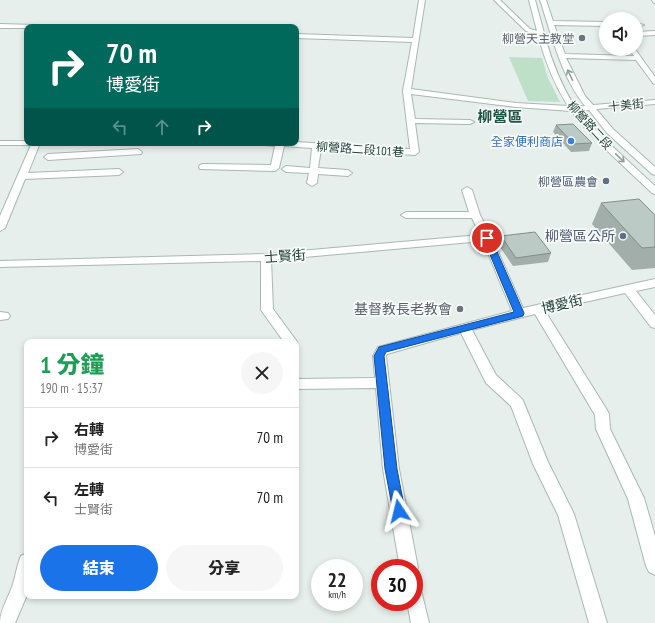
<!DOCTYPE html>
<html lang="zh-TW">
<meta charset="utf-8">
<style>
:root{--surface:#fff;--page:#f6f6f6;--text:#222;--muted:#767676;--line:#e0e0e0;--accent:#1a73e8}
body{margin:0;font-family:"PT Sans Narrow","Noto Sans TC",sans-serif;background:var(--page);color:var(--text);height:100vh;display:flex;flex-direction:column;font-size:15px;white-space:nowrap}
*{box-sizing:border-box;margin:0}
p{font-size:13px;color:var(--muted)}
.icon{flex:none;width:22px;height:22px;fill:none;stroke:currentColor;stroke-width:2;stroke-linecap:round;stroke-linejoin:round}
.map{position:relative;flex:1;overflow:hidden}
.side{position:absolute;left:24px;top:339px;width:275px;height:260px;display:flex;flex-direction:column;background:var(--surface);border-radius:8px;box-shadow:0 2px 6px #0003}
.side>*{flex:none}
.hud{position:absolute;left:24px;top:24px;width:275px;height:122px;border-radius:8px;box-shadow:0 2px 6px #0003;background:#00695c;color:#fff;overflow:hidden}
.buttons{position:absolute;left:599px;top:12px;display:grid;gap:8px}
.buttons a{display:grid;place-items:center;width:44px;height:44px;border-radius:50%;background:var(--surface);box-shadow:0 2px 6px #0003;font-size:20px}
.speed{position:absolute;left:311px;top:559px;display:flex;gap:8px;font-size:20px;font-weight:700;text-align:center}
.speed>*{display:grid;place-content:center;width:52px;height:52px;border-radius:50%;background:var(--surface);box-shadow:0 2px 6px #0003;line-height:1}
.speed small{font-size:10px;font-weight:400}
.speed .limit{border:6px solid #d22;background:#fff;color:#111}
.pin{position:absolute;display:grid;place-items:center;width:34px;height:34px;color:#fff;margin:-17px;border:2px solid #fff;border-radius:50%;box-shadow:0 1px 4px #0007}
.me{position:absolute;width:44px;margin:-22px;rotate:350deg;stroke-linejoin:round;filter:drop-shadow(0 0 3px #0008)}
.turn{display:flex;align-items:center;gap:14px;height:84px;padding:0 16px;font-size:18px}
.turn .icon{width:52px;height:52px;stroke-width:2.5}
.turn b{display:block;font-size:28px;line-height:34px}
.lanes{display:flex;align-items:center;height:38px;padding:0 16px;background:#0003;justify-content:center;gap:20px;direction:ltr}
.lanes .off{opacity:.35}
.round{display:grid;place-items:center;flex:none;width:42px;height:42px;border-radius:21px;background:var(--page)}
.head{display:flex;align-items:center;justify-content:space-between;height:68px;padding:0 16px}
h1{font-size:24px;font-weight:800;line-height:30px;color:#1e9e55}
.cta{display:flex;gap:8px;margin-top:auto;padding:8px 16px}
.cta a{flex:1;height:46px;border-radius:24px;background:var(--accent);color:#fff;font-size:16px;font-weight:800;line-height:46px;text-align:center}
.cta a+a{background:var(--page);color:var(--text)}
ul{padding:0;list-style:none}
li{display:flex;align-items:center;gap:12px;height:60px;padding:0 16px;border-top:1px solid var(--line)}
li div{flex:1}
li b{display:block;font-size:15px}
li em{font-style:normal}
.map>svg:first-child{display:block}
.green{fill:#bfe0c8}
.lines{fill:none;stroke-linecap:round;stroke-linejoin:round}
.minor-casing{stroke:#a8b8b2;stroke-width:2}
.minor{fill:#fff;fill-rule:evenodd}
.wall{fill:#a1aea9}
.building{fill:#bbcac4;stroke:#838d89}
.oneway{stroke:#92a09c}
.route{fill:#1a73e8;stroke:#114b97}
.worship-dot{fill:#6b7280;stroke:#f7fbf9;stroke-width:1.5}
.shop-dot{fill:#3f7fe0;stroke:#f7fbf9;stroke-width:1.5}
.service-dot{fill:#5c6f8a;stroke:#f7fbf9;stroke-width:1.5}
.labels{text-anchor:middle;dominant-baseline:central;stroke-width:3.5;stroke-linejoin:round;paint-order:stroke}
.far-worship-label{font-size:12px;fill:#5b616d;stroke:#f7fbf9;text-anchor:end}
.far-street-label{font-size:12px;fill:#24423a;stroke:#f7fbf9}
.far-shop-label{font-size:12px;fill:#366cbe;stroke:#f7fbf9;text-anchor:end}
.far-service-label{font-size:12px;fill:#4e5e75;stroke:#f7fbf9;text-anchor:end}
.service-label{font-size:14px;fill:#4e5e75;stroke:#f7fbf9;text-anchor:end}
.street-label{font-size:14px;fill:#24423a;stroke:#f7fbf9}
.worship-label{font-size:14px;fill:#5b616d;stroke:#f7fbf9;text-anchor:end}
.far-district-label{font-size:15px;font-weight:bold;fill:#1f5548;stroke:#f7fbf9}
</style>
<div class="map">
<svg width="655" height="623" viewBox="0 0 655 623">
<rect width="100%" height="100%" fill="#e6efeb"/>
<!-- green -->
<path class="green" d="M509 57 542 58 548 78 560 102 528 101Z"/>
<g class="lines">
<defs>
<path id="minor" d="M419 0H425L411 89 516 103 568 106C554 84 545 61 538 35L526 31 494 0H500L530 29 537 31 529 0H535L544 33 550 36 545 37C552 62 561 85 575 107L585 106C561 76 552 36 540 0H546L553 21 606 22V26L554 25 565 54 634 56 629 49H635L655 77V84L653 83 636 60 566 58 585 96 593 105 655 100V104L596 109 613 129 655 167V175L652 174 607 133 589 110 579 111 601 136 655 186V194L652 193C624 166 595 142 571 111L516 107 411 94 415 119 470 120 474 122 470 124 415 123 419 152 415 155 321 149 318 168 348 170 352 173 348 176 318 174 317 183 312 186 307 183 309 173 286 172 282 169 286 166 310 168 312 148 284 146 279 168 275 171 200 169 199 167 200 165 203 164 271 165 275 146 265 145 264 143 296 142 410 149 403 91 412 42 296 38V34L413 38Z
M652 0H655V3L653 2Z
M636 23 644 25 636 27Z
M0 24 36 25 39 27H27V28H0Z
M655 31V35L636 36V32Z
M0 141H27V143H40L28 173 119 169 123 172 119 175 25 179 5 228 0 231V216L31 145H0Z
M138 149 142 152 141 154 48 160 44 157 48 154Z
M467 187 472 190 480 215 492 238 523 308 655 279V287L636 291 655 315V328L651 327 625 293 545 311 607 410 609 414 610 429 644 498 655 536V575L649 572 646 566 628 499 596 429 595 415 535 314 472 330 496 375 522 399 524 403 548 462 574 514 607 623H589L558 515 533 464 511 406 486 383 461 333 387 354 386 356 399 469 418 568 414 575V568H400L383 469 376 388 296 389V379L375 378 373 356 378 347 512 311 483 241 271 260 273 309 295 339 297 342 296 344V342H284L261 310V261L0 267V261L266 254 480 235 472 218H406L401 215 406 212H469L462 190Z
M0 312 8 313 10 316 8 319 0 320Z
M27 553V595L15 623H0C0 609 9 597 13 584 16 574 17 565 21 556Z
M414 583 420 586 429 623H411L407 602H414Z"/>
</defs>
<!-- minor casing -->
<use href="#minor" class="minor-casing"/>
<!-- minor -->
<use href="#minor" class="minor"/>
</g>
<!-- wall -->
<path class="wall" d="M556 125 592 143 589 151 571 152 553 132Z
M601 203 655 247V268L632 270 592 224Z
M501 236 551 253 548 262 513 266 498 244Z"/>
<!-- building -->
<path class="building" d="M573 124 592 143 574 144 556 125Z
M639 199 655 215V247L642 248 601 203Z
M535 232 551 253 516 258 501 236Z"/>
<!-- one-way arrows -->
<defs><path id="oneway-shaft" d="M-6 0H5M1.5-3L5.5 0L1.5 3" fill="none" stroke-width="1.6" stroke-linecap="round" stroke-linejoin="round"/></defs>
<g class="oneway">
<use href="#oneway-shaft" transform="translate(570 75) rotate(-116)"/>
<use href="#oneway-shaft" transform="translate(620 158) rotate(44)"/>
</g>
<!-- route -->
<path class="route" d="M487 236 491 238 524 313 523 316 386 352 384 356 397 469 405 511 403 515 399 517 394 515 393 511 385 469 374 356 379 347 514 312 483 238Z"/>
<!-- markers -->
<g class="worship-dot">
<circle cx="582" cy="38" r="4"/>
<circle cx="460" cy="309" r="4"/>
</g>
<circle class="shop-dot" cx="571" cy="141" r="4"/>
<g class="service-dot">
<circle cx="606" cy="181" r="4"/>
<circle cx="623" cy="236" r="4"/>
</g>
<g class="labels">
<!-- far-worship labels -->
<g class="far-worship-label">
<text x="574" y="38">柳營天主教堂</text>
</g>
<!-- far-street labels -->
<g class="far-street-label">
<text transform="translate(626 105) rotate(-6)">十美街</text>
<text transform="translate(590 125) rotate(48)">柳營路二段</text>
<text transform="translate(360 149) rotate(4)">柳營路二段101巷</text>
</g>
<!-- far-shop labels -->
<g class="far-shop-label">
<text x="563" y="141">全家便利商店</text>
</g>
<!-- far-service labels -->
<g class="far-service-label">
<text x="598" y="181">柳營區農會</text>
</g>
<!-- service labels -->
<g class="service-label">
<text x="615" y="236">柳營區公所</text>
</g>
<!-- street labels -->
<g class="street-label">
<text transform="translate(285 256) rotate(-4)">士賢街</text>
<text transform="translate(562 304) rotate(-13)">博愛街</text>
</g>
<!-- worship labels -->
<g class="worship-label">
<text x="452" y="309">基督教長老教會</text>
</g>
<!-- far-district labels -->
<g class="far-district-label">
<text x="500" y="116">柳營區</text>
</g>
</g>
</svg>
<div class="buttons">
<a><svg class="icon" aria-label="sound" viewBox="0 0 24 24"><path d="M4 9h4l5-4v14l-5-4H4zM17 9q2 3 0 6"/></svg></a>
</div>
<div class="speed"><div>22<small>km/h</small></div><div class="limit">30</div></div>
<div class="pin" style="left:487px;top:238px;background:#d93025"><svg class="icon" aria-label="arrive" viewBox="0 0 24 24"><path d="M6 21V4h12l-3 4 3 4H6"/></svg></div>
<svg class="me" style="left:399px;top:511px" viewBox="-20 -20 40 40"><path d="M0-17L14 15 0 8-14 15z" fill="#1a73e8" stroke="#fff" stroke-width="4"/></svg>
<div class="hud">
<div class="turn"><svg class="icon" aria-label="right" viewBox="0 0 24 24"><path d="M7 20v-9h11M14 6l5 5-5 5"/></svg><div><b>70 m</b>博愛街</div></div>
<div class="lanes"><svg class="icon off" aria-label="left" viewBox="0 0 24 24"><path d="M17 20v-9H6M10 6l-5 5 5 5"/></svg><svg class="icon off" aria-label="ahead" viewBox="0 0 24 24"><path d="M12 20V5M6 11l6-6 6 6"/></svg><svg class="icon" aria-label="right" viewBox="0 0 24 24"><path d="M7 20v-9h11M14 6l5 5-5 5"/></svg></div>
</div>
<section class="side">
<div class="head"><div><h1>1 分鐘</h1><p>190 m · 15:37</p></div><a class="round"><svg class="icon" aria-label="close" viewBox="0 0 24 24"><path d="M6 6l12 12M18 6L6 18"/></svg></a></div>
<ul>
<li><svg class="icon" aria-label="right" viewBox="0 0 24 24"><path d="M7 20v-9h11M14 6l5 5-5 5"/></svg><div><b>右轉</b><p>博愛街</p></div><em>70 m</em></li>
<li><svg class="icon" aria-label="left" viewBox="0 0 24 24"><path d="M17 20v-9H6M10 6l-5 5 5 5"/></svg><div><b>左轉</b><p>士賢街</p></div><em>70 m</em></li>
</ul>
<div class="cta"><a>結束</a><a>分享</a></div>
</section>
</div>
